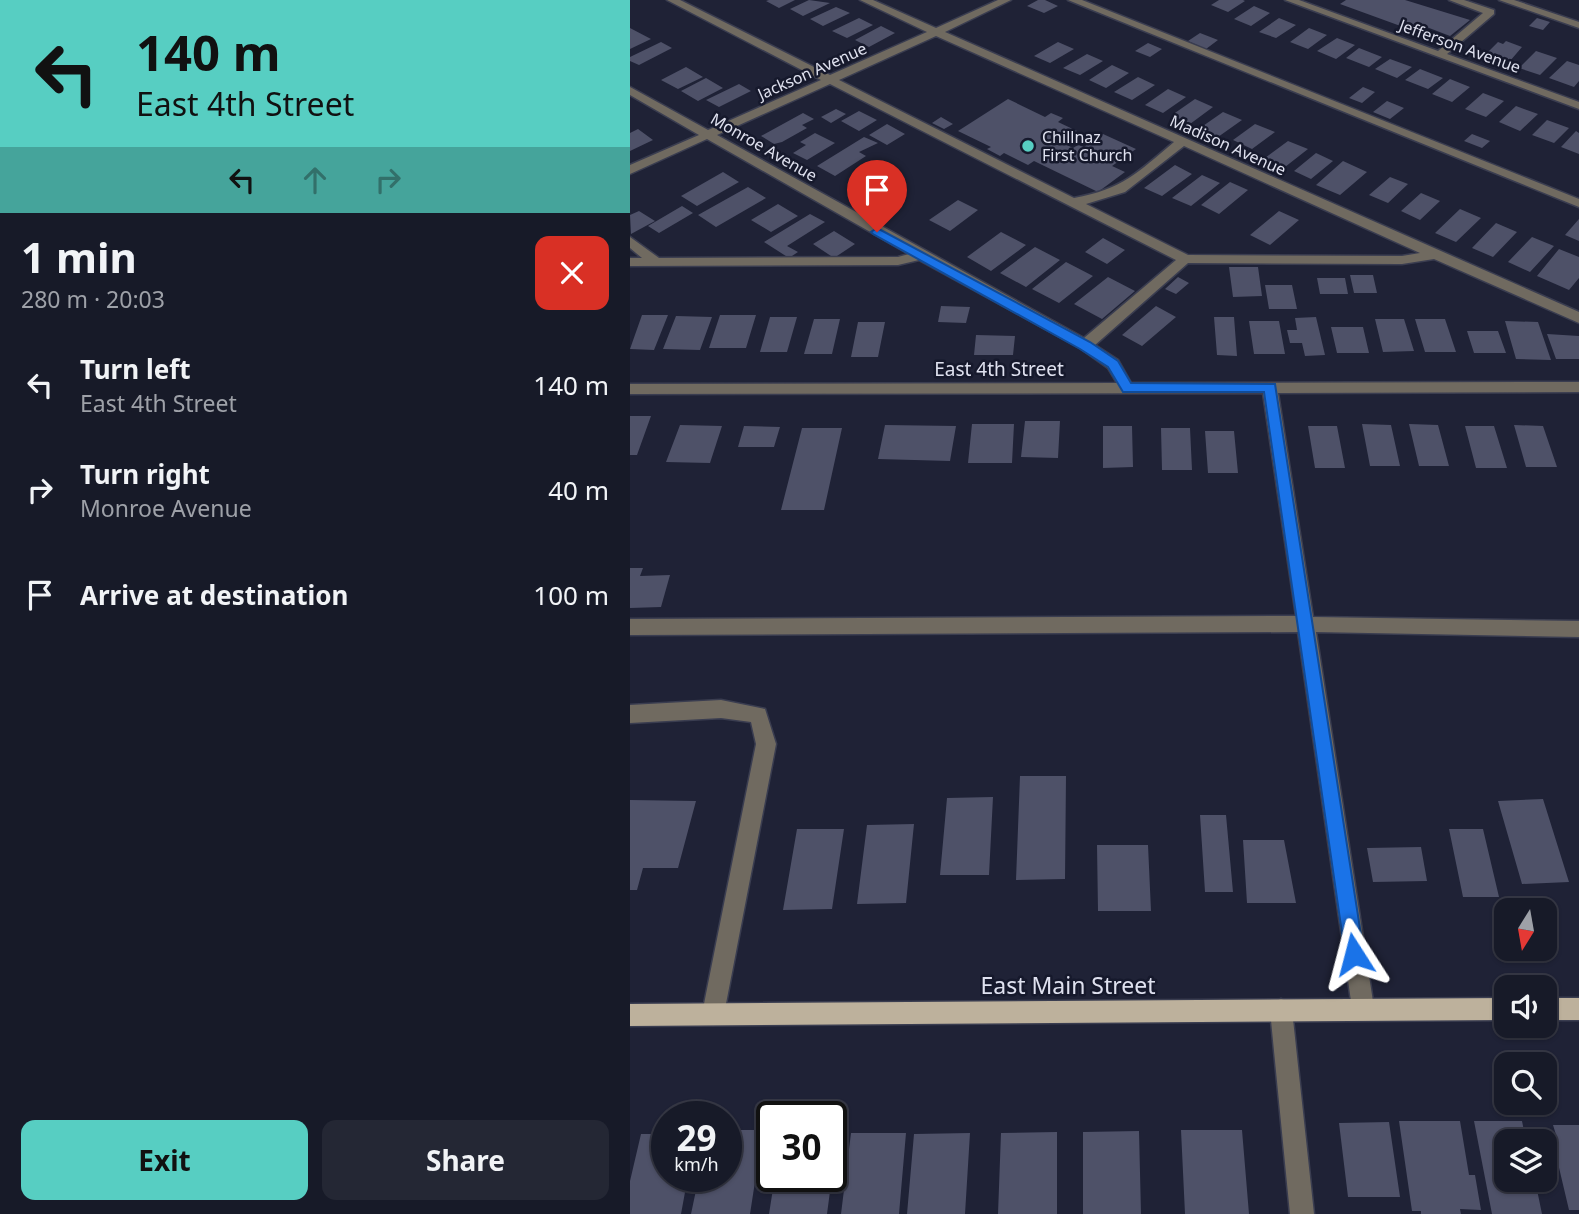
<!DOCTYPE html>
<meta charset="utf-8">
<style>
:root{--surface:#171a28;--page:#242734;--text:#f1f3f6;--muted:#9ea1a8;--line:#363845;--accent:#57cec2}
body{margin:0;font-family:"Noto Sans",sans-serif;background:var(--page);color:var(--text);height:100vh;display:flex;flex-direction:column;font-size:26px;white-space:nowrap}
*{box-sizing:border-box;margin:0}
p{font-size:23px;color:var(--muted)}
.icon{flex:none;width:38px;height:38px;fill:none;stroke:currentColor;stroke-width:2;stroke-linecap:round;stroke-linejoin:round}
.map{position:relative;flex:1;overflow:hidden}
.drawer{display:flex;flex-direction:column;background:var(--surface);width:630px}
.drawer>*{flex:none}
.guide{background:#57cec2;color:#111;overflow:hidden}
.needle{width:46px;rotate:191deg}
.fabs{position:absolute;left:864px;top:898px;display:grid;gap:14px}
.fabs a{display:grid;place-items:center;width:63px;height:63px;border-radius:14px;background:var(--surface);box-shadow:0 2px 5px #0004,0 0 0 2px var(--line);font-size:35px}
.speed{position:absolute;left:21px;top:1101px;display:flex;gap:14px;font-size:35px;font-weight:700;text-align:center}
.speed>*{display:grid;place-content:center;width:91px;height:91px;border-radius:50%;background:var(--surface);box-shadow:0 2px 5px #0004,0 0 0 2px var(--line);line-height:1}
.speed small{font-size:18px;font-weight:400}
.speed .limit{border:4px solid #111;border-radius:10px;background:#fff;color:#111}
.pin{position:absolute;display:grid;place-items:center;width:60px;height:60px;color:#fff;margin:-72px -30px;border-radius:50% 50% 50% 0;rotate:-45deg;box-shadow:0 0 7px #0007}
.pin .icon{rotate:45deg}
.me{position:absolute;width:77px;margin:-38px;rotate:351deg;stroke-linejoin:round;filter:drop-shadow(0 0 5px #0008)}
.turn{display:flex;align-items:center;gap:24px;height:147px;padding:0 21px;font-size:32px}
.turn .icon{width:91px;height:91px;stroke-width:2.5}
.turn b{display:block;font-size:49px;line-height:60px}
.lanes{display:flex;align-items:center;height:66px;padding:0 21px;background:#0003;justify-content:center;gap:35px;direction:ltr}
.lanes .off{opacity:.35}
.round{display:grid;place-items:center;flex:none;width:74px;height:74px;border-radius:14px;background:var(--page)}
.headline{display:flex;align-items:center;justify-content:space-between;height:119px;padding:0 21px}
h1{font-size:42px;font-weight:700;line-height:52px}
.primary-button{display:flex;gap:14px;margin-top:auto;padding:14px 21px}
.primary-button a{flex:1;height:80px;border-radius:14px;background:var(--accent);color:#111;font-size:28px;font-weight:700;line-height:80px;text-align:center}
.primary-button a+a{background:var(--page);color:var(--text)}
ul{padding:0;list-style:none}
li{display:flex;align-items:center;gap:21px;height:105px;padding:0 21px}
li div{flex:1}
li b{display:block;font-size:26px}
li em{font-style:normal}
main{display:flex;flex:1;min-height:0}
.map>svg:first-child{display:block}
.building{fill:#4e5168}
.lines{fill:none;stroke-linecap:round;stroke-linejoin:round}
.minor-casing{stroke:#3a3d50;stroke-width:3}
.major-casing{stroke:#3a3d50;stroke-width:3}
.minor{fill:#706a60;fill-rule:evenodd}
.major{fill:#bdb19c;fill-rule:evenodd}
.route{fill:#1a73e8;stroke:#114b97;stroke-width:2}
.poi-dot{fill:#57cec2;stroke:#16192c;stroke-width:2.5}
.labels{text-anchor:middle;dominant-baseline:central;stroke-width:5;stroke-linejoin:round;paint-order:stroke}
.far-street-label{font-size:16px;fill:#dfe1ef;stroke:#16192c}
.far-poi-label{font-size:16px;fill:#dfe1ef;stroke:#16192c;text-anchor:start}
.street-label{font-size:19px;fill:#dfe1ef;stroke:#16192c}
.near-street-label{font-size:23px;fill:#dfe1ef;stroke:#16192c}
</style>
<main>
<section class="drawer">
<div class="guide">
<div class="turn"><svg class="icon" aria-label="left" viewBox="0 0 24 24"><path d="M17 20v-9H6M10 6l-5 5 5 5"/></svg><div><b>140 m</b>East 4th Street</div></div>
<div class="lanes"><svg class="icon" aria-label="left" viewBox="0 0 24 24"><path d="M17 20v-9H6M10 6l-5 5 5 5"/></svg><svg class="icon off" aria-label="ahead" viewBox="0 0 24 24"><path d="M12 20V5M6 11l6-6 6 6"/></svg><svg class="icon off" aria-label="right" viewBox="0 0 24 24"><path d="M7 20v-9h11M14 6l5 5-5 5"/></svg></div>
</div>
<div class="headline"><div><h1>1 min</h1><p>280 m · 20:03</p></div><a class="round" style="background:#d93025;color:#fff"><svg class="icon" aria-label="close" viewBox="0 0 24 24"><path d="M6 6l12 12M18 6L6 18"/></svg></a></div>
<ul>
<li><svg class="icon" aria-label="left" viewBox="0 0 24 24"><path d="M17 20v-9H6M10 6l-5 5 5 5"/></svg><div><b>Turn left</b><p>East 4th Street</p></div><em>140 m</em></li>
<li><svg class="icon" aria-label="right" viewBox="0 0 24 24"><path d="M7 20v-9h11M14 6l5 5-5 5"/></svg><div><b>Turn right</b><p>Monroe Avenue</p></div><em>40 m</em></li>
<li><svg class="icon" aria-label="arrive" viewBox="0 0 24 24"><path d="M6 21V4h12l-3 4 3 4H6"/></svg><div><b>Arrive at destination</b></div><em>100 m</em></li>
</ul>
<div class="primary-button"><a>Exit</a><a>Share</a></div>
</section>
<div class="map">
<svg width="949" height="1214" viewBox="0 0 949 1214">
<rect width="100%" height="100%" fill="#1f2236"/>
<!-- building -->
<path class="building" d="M139 0H165L149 8 136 1Z
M179 0 200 3 173 16 160 9Z
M408 0H415L428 6 414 13 397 6Z
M589 0H613L615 1 598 12 581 5Z
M716 0H775L840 20 820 36 794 26 787 32 710 4Z
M624 6 640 13 621 26 604 19Z
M206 7 220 13 193 26 180 19Z
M229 18 243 25 217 38 202 31Z
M649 18 666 25 646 38 629 32Z
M907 18 920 22 913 30 899 26Z
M251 26 265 33 239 47 225 40Z
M0 28 21 39 0 49Z
M679 28 697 35 678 49 660 42Z
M570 33 588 40 576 49 558 41Z
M707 38 725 45 706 59 687 51Z
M876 41 892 47 880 61 857 53 868 42 873 44Z
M31 42 42 48 9 65 0 61V57Z
M428 42 444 49 420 63 404 56Z
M518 43 532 49 520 57 505 51Z
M729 48 752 57 739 67 716 58Z
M906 51 927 58 910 75 889 68Z
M457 54 473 61 450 75 433 68Z
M760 59 782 67 767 78 745 69Z
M937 61 949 65V81L944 87 919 78Z
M482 65 499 73 476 88 459 80Z
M56 67 73 77 48 89 31 80Z
M790 69 813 78 798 89 775 80Z
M508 77 525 85 502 100 484 92Z
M76 78 93 88 68 101 51 91Z
M820 79 840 87 822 102 802 94Z
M109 84 121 91 89 107 76 100Z
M733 87 745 92 732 103 719 98Z
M538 89 556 97 533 113 515 105Z
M853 93 874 101 856 117 835 109Z
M378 99 415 117 421 113 433 118 428 122 447 131 431 142 443 148 448 145 454 147 473 134 506 149 482 166 495 172 468 192 404 161 398 165 374 153 370 156 357 149 361 147 328 131Z
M565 99 583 107 560 124 542 115Z
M757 101 774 108 760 119 743 112Z
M886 106 908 114 890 131 869 122Z
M206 109 216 114 201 123 191 117Z
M229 111 247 120 229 131 211 121Z
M593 112 612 120 588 137 570 128Z
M173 113 184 119 172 125 177 128 152 142 144 144 131 136Z
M311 117 323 124 314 129 302 123Z
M917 120 939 128 924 143 902 135Z
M257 124 275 134 257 145 239 135Z
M625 124 645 132 622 149 603 140Z
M8 129 23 140 0 151V133Z
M946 131 949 133V154L931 147Z
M185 133 205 143 177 160 163 153 176 145 170 142Z
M842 134 860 141 852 148 834 141Z
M234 137 248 143 229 152 236 156 205 176 187 166Z
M658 141 678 149 655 167 635 158Z
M686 153 703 161 681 179 664 171Z
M713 161 737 172 710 195 686 185Z
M545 165 562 174 532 196 514 188Z
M93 172 109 182 67 206 51 196Z
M572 175 590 183 561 206 542 198Z
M760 177 778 184 758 203 739 195Z
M600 182 618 190 589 214 571 205Z
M118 187 136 198 86 227 68 215Z
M791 193 810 201 790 220 771 211Z
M328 200 348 210 320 231 299 220Z
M148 204 168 216 141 232 121 220Z
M52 206 63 213 29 233 18 226Z
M830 209 851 218 826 242 805 233Z
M9 211 25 221 1 234 0 215Z
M649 211 669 220 640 245 620 235Z
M180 214 195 222 157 246 168 252 159 258 134 242Z
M949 219V241L935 235Z
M866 223 887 232 863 257 842 248Z
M204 231 225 244 204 258 183 244Z
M371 232 396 245 361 271 337 257Z
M902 237 924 246 900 272 878 262Z
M473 238 495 250 477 264 455 252Z
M405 247 430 260 396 287 370 273Z
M929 249 949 257V278L939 290 907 276Z
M436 262 463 276 429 303 402 289Z
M599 267H628L632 296 603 297Z
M720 275H743L747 293H724Z
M478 277 505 291 472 319 444 304Z
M548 277 559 283 546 294 535 289Z
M687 278H715L718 294H690Z
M635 285H662L667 309H639Z
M311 306 340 307 336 323 308 322Z
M526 306 546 317 512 346 492 335Z
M12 315H38L24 350 0 349Z
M90 315H126L116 348H79Z
M46 316 82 317 70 350 33 349Z
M140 317H167L157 352H130Z
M584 317H604L607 356 587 355Z
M686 317 695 355 675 356 672 343H660L657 330H667L665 318Z
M184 319H210L202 354H174Z
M745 319H774L784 351 753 352Z
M785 319H815L826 352H795Z
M619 321H649L655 354H624Z
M875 321 908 322 921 360 886 359Z
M228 322H255L248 357H221Z
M701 327H733L739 353H707Z
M837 331H868L876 353H844Z
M917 334 949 336V359H926Z
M346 335 385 336 383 355H344Z
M0 416H21L7 455H0Z
M395 421H430L428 458 391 457Z
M342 424H384L382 463H338Z
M732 424 761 425 770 466H740Z
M779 424 808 425 819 466H789Z
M50 425 92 426 80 463 36 462Z
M255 425 326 426 320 461 248 459Z
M884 425 913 426 927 467H896Z
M114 426 150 427 144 447H108Z
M473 426H502L503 467 473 468Z
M678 426H707L715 468H685Z
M835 426H864L877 468H846Z
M172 428H212L194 510H151Z
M531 428H560L562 470H532Z
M575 431H604L608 473H578Z
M0 568H13L10 576 40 575 31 607 0 608Z
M390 776H436L435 879 386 880Z
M363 797 359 875H310L317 798Z
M913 799 939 882 892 884 868 801Z
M0 800 66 801 48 868H13L7 890H0Z
M570 815H596L603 892H575Z
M284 824 276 903 227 904 237 825Z
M167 829H214L202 909 153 910Z
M819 829H853L869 897H833Z
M613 840H654L666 903H617Z
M467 845H518L521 911H468Z
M791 847 797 881 743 882 737 848Z
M769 1121H830L839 1175H845L851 1210 830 1209 831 1214H791V1211H782Z
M844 1121H892L896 1141H877V1180H905L912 1214H862Z
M759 1122 770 1197H718L709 1123Z
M923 1125H949V1210H939L922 1138H927Z
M96 1130H133L120 1214H61L69 1176H96Z
M551 1130H612L619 1214H555Z
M201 1131H208L203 1169 201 1168Z
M509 1131 511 1214H453V1132Z
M427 1132V1214H368L371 1133Z
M221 1133H276L269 1214H211Z
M340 1133 335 1214H277L284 1134Z
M11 1134H37V1176H58L51 1214H0V1181Z
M145 1176H202L197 1214H139Z"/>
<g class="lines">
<defs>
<path id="minor" d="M37 0H50L200 75 297 32 230 0H243L306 28 368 0H381L315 32 949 312V323L804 259 772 264 558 263 465 345 488 360 501 383 949 382V392L648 393 683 617 949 621V637L686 632 744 1008 741 1016 733 1019 725 1016 722 1008 668 632 0 635V619L666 616 633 393 0 394V384L487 383 478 368 450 348 289 260 268 265 0 266V258H12L0 248V237L29 258 268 257 279 254 77 139 0 174V165L69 135 0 95V87L78 130 191 80ZM306 36 544 142C507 173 493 189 444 198L209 80ZM200 84 546 260 454 338 87 135ZM554 146 790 253 772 256 558 255 456 204 495 192Z
M438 0H452L949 199V207Z
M655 0H669L808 51 853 13 819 0H834L864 10V14L817 54 949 102V109Z
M869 0H884L949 22V28Z
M91 700 135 709 146 744 94 1014 91 1022 83 1025 75 1022 72 1014 126 744 121 722 91 718 0 723V705Z
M651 999 659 1002 662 1010 684 1214H660L640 1010 643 1002Z"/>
<path id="major" d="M877 998V1020L0 1026V1004Z
M915 998H949V1020H915Z"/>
</defs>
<!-- minor casing -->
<use href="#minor" class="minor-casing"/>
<!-- major casing -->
<use href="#major" class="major-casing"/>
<!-- minor -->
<use href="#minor" class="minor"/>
<!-- major -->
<use href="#major" class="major"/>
</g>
<!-- route -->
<path class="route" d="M247 228 460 342 488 361 501 383 645 384 734 954 732 961 724 963 717 961 715 954 634 392H493L478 367 450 349 243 234 241 232Z"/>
<!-- markers -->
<circle class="poi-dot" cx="398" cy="146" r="7"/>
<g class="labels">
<!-- far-street labels -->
<g class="far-street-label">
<text transform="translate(830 46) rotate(20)">Jefferson Avenue</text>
<text transform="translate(182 71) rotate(-24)">Jackson Avenue</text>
<text transform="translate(598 145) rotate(24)">Madison Avenue</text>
<text transform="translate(134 147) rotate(30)">Monroe Avenue</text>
</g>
<!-- far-poi labels -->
<g class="far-poi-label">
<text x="412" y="137">Chillnaz<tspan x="412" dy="18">First Church</tspan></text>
</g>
<!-- street labels -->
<g class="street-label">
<text x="369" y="369">East 4th Street</text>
</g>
<!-- near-street labels -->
<g class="near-street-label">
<text x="438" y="985">East Main Street</text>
</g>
</g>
</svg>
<div class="fabs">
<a><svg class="needle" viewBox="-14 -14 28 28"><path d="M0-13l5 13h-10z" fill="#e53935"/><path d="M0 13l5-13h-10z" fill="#9ea1a8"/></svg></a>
<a><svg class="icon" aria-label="sound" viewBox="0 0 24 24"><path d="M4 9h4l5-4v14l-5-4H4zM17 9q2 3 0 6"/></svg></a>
<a><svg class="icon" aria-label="search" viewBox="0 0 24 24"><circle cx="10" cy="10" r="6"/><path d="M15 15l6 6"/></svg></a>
<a><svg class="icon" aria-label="layers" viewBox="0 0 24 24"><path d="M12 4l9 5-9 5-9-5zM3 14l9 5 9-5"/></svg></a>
</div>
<div class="speed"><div>29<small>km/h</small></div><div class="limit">30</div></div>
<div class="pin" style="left:247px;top:232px;background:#d93025"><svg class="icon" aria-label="arrive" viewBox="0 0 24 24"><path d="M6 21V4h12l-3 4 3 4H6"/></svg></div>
<svg class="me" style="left:724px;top:954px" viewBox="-20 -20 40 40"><path d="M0-17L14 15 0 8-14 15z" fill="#1a73e8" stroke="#fff" stroke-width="4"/></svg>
</div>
</main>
